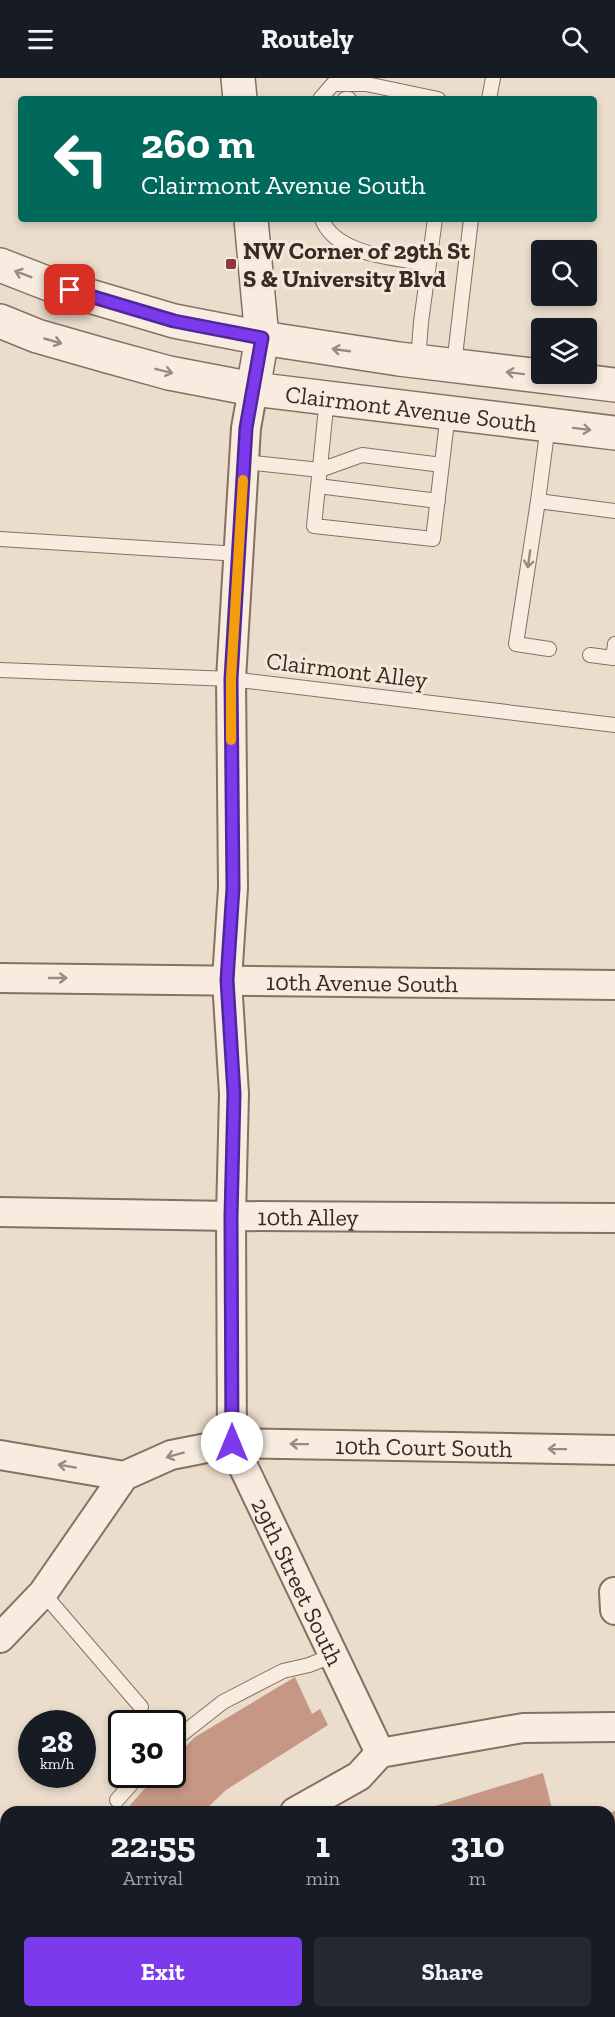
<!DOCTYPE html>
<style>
:root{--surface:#171b24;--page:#242831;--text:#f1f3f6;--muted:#9ea1a6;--accent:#7c3aed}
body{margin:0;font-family:"Zilla Slab",serif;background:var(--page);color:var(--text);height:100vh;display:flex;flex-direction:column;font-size:22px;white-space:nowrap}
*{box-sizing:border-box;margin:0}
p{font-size:20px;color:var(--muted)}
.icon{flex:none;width:33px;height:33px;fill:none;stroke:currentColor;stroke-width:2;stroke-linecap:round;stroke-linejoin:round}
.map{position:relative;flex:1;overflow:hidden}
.side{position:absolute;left:0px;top:1728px;width:615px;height:212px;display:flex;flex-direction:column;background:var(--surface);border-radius:18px 18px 0 0;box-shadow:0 3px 9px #0003}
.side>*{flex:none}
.banner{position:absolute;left:18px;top:18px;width:579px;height:126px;border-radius:6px;box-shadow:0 3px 9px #0003;background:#00695c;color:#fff;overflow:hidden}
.fabs{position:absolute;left:531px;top:162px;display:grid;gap:12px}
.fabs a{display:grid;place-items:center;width:66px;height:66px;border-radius:6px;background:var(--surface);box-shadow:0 3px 9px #0003;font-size:30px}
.speed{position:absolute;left:18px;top:1632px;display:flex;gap:12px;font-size:30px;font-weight:700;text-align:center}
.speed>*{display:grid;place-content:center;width:78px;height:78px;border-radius:50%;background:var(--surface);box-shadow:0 3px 9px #0003;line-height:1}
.speed small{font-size:15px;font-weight:400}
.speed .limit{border:3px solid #111;border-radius:9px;background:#fff;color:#111}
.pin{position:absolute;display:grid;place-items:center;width:51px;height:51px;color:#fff;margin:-26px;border-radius:12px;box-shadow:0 3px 9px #0006}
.me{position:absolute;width:66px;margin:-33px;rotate:0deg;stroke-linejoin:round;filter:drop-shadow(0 0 4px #0008)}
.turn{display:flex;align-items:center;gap:21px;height:126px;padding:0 24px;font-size:27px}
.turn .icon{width:78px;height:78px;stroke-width:2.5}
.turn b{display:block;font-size:42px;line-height:51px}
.eta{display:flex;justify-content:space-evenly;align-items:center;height:102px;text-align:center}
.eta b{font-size:36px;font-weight:700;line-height:42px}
.primary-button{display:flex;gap:12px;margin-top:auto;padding:12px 24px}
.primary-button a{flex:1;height:69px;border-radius:6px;background:var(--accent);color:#fff;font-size:24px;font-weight:700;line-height:69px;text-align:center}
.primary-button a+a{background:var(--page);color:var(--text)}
header{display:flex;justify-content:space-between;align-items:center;height:78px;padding:0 24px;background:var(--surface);font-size:27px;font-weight:700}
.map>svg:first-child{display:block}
.building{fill:#c69785}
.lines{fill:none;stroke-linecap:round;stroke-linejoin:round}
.service-casing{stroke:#877061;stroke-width:16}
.minor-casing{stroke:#877061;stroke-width:32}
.tertiary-casing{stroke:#877061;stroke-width:36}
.service{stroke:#f7ecdf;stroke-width:14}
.minor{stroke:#f7ecdf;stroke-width:28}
.tertiary{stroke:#f7ecdf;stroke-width:33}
.oneway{stroke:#988c81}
.route-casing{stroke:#51269a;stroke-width:15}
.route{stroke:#7c3aed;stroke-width:10}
.slow{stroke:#f59e0b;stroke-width:10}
.poi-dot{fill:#913644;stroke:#f3e9db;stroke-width:2}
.labels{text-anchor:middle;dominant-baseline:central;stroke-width:6;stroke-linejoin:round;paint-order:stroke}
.poi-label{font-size:24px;font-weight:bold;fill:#392b23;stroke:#f3e9db;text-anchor:start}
.street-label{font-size:24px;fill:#392b23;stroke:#f3e9db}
</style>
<header><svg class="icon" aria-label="menu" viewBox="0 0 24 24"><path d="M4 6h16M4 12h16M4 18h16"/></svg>Routely<svg class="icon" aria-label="search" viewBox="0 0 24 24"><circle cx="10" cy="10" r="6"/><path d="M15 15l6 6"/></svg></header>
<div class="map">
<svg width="615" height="1939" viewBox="0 0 615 1939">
<rect width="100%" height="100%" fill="#ebddcc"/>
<!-- building -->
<path class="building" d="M295 1599 312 1636 320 1631 328 1647 226 1712 203 1734H138L130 1727 158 1696H172V1682L195 1659Z
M543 1695 553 1734H419V1733Z
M615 1733V1790L609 1792V1735Z"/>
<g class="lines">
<defs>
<path id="service" d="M320 21 333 6H366L438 21
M345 21H349
M489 21 493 0
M322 141C335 177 396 180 428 186
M418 283 421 244 435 141
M454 287 471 141
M327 320 314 448 433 461 448 335
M548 347 538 423 615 433
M244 384 320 392 362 377 442 387
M318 408 438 423
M538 423 516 566 549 571
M0 461 239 476
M590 577 613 580 615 566
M0 592 231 601 615 647
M43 1515 141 1629
M172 1664 223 1624 283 1593 309 1587 334 1577
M117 1722 140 1696
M609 1878 615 1877
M543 1934 545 1939
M377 1939 397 1934"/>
<g id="minor">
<path id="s1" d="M253 311 246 350 231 601 233 810 227 902 234 1016 231 1138 232 1365 380 1675"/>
<path id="s2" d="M0 900 615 907"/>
<path id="s3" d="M0 1134 231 1138 615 1140"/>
<path d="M0 1377 124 1398"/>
<path d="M614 1514 615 1532"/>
<path id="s4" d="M0 1560 43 1515 124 1398 171 1377 232 1365 615 1372"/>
<path d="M295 1734 359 1698 380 1675 523 1650 615 1649"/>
<path d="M147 1939 148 1934"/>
</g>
<g id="tertiary">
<path d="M238 0 240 21"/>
<path d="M251 141 262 260 253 311"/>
<path d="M0 187 49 206 174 243 262 260 399 281 615 307"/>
<path id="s5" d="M0 243 37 258 107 278 169 295 253 311 615 355"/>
</g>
</defs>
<!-- service casing -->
<use href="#service" class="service-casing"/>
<!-- minor casing -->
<use href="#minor" class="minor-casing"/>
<!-- tertiary casing -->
<use href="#tertiary" class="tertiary-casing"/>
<!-- service -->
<use href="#service" class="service"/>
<!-- minor -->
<use href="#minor" class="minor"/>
<!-- tertiary -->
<use href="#tertiary" class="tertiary"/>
</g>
<!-- one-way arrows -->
<defs><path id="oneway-shaft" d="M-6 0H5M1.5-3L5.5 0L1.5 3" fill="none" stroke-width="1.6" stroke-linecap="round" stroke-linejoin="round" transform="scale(1.5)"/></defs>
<g class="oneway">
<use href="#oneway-shaft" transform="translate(23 196) rotate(-159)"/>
<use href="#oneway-shaft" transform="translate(53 263) rotate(16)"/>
<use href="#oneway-shaft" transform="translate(341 272) rotate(-172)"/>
<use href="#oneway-shaft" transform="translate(164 293) rotate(14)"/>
<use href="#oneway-shaft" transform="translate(515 295) rotate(-173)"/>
<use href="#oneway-shaft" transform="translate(582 351) rotate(7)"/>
<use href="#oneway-shaft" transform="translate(529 481) rotate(98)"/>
<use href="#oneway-shaft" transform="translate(58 900)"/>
<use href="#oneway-shaft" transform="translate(299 1366) rotate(-179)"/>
<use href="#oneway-shaft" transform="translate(557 1371) rotate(-179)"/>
<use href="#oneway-shaft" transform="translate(175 1377) rotate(165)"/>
<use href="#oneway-shaft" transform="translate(67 1388) rotate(-170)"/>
</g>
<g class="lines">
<defs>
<path id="route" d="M70 212 174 243 262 260 246 350 231 601 233 810 227 902 234 1016 231 1138 232 1365"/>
</defs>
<!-- route casing -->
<use href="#route" class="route-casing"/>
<!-- route -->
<use href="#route" class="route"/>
<!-- slow -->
<path class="slow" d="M231 662V601L243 402"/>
</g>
<!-- markers -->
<rect class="poi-dot" x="225" y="180" width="12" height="12" rx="3"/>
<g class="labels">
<!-- poi labels -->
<g class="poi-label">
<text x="243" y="172">NW Corner of 29th St<tspan x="243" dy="28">S &amp; University Blvd</tspan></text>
</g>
<!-- street labels -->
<g class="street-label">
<text stroke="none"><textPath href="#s5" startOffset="422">Clairmont Avenue South</textPath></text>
<text transform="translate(347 592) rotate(7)">Clairmont Alley</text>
<text stroke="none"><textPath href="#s2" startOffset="362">10th Avenue South</textPath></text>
<text stroke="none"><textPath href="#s3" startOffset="308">10th Alley</textPath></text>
<text stroke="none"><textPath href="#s4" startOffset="510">10th Court South</textPath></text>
<text stroke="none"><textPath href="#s1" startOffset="1209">29th Street South</textPath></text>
</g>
</g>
</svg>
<div class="fabs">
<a><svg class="icon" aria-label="search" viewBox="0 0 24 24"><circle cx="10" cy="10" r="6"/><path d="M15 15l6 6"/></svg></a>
<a><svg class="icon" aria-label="layers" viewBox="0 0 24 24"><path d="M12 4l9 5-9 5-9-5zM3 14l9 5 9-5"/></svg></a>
</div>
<div class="speed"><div>28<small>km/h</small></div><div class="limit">30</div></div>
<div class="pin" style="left:70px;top:212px;background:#d93025"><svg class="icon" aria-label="arrive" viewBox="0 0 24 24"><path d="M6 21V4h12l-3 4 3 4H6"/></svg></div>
<svg class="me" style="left:232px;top:1365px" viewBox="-20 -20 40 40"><circle r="19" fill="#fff"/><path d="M0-13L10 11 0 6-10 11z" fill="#7c3aed"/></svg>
<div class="banner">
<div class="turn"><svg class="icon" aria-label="left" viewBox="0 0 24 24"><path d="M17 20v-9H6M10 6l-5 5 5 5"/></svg><div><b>260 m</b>Clairmont Avenue South</div></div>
</div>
<section class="side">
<div class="eta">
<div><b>22:55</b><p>Arrival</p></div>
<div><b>1</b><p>min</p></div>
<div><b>310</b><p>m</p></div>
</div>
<div class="primary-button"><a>Exit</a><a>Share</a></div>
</section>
</div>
